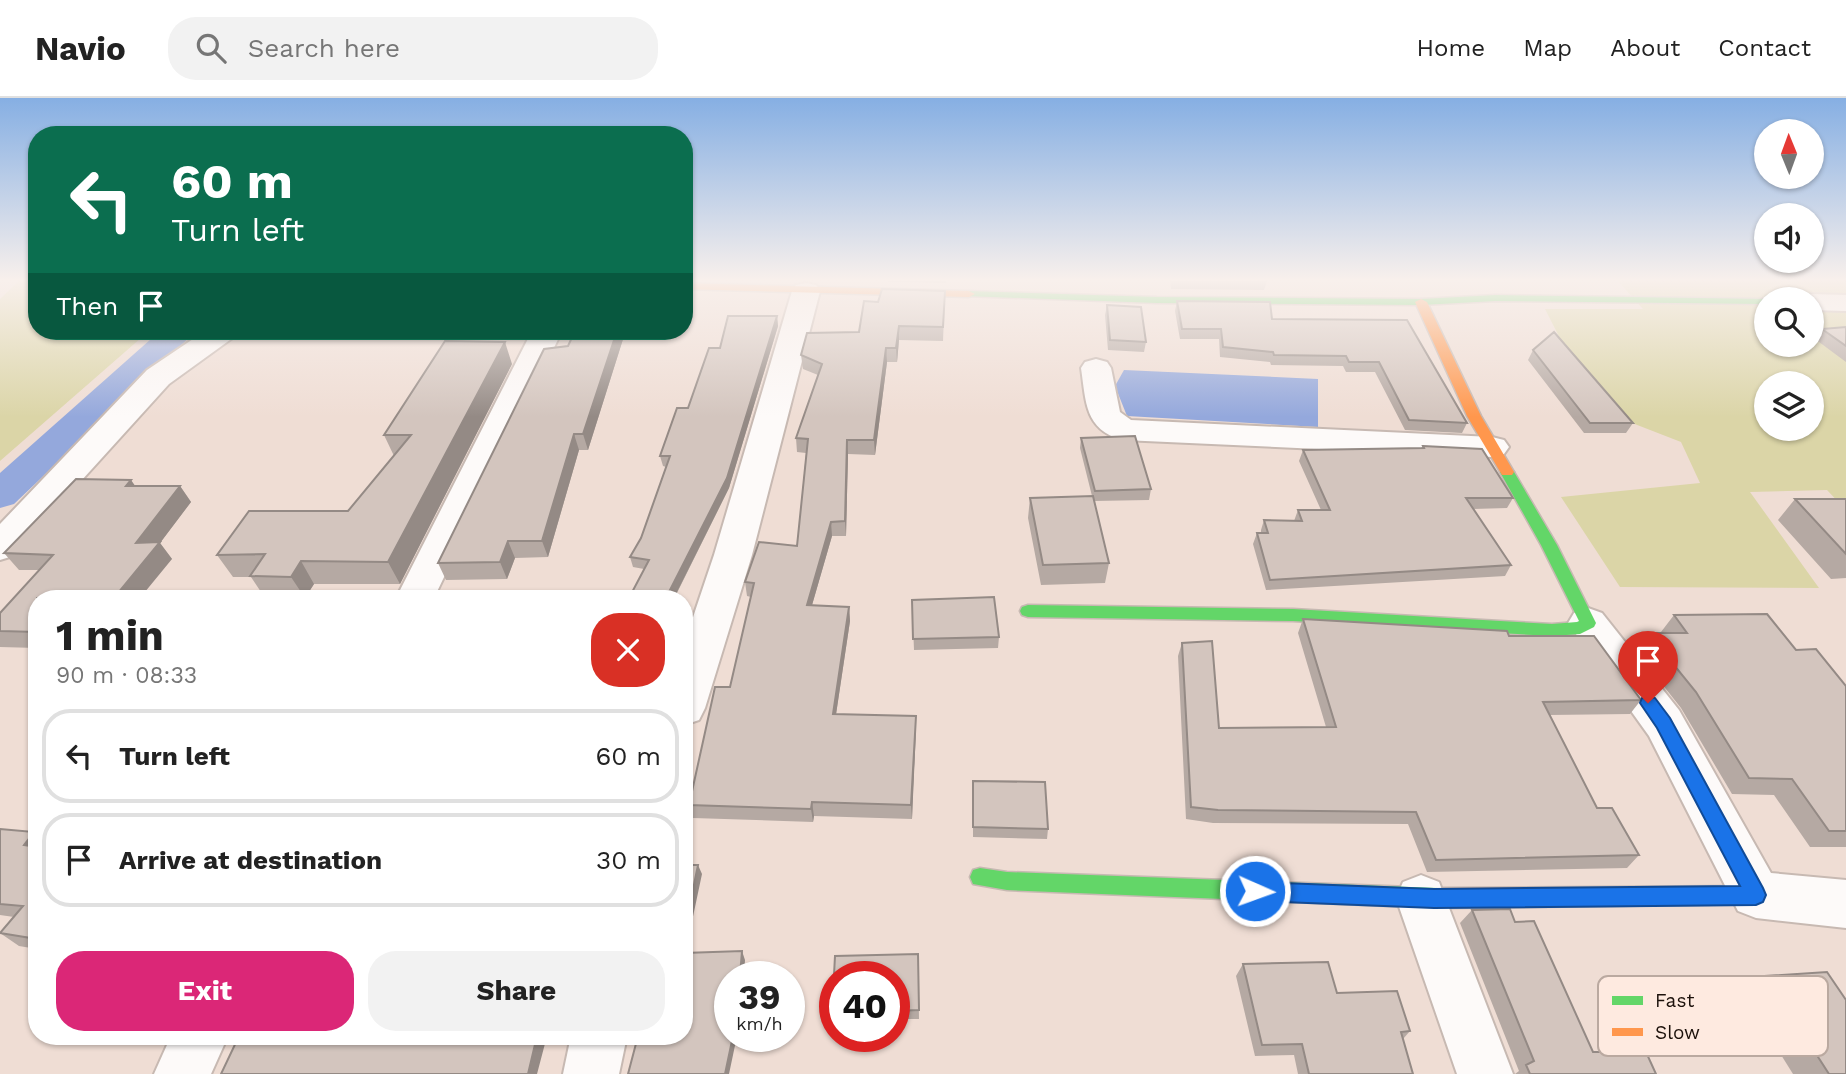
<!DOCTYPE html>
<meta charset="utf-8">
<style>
:root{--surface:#fff;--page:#f2f2f2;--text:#222;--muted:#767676;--line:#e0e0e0;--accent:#db2777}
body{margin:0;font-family:"Work Sans",sans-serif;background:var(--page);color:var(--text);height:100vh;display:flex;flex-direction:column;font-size:26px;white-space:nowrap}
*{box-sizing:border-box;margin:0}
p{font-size:23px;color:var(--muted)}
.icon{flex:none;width:38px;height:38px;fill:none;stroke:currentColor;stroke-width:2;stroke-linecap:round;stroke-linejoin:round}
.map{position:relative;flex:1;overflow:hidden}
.panel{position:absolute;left:28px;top:492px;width:665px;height:455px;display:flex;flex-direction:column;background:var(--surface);border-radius:28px;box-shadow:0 2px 5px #0004}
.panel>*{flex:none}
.guide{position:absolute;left:28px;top:28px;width:665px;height:214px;border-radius:28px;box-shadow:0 2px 5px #0004;background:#0b6e4f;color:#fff;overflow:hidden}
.needle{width:46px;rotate:359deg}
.tools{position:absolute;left:1754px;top:21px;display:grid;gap:14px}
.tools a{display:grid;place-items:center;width:70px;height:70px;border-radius:50%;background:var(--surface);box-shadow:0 2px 5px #0004;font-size:35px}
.speed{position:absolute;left:714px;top:863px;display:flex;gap:14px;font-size:35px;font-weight:700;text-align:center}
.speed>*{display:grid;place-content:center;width:91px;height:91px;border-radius:50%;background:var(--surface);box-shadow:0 2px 5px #0004;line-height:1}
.speed small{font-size:18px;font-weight:400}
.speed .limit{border:10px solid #d22;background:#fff;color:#111}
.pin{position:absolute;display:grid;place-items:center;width:60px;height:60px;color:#fff;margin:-72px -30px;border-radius:50% 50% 50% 0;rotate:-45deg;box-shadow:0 0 7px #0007}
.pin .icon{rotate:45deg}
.me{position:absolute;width:77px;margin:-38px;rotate:92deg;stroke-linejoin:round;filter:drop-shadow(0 0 5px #0008)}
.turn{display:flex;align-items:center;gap:24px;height:147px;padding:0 28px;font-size:32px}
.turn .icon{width:91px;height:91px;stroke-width:2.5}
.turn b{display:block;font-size:49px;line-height:60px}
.then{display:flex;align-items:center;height:66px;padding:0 28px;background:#0003;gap:14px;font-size:26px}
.round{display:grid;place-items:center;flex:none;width:74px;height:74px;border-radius:28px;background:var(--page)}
.head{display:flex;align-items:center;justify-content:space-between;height:119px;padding:0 28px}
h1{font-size:42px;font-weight:700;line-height:52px}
.primary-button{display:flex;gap:14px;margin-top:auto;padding:14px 28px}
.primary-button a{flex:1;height:80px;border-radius:28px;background:var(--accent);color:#fff;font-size:28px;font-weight:700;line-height:80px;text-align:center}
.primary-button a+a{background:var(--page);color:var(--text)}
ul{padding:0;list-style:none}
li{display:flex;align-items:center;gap:21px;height:94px;margin:0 14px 10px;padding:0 14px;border:4px solid var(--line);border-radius:28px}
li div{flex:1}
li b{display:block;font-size:26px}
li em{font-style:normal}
header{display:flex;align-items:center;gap:42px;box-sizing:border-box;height:98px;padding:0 35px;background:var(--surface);border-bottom:2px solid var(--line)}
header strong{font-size:33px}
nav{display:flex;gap:38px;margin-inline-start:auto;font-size:24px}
.search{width:490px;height:63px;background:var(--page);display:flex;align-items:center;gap:18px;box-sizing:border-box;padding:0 24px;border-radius:28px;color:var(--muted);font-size:26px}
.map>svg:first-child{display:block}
.green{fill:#dbd5a7;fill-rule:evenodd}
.water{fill:#94a8dc}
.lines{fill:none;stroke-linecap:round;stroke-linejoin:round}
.canal{fill:#94a8dc;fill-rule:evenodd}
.street-casing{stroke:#c7b9b2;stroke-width:4}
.fast-casing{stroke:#c7b9b2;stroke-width:3}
.slow-casing{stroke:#c7b9b2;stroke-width:3}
.street{fill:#fdfaf9;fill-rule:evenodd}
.fast{fill:#63d668;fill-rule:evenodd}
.slow{fill:#ff974d;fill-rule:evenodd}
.wall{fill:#b5a9a3}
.shaded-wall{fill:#948a85}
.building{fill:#d3c5be;stroke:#948a85;stroke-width:2}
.route{fill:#1a73e8;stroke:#114b97;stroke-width:2}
.key{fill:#feeae0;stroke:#baa9a0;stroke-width:2}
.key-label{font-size:19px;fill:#1c110b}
</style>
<header>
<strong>Navio</strong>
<div class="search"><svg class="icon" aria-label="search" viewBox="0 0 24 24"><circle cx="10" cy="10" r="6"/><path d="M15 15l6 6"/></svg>Search here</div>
<nav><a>Home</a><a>Map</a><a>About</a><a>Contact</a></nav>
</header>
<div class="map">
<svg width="1846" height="976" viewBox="0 0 1846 976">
<rect width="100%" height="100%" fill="#efddd4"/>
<!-- green -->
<path class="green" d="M19 183H37V233H149L0 363V201Z
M1618 183H1846V412L1827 392 1750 394 1819 490 1620 489 1561 399 1700 385 1681 344 1596 311 1545 211H1643ZM1766 201H1811V247H1766ZM1766 285H1811V331H1766Z"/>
<!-- water -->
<path class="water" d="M1124 272 1318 281V329L1127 318 1115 288Z"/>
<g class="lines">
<!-- canal -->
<path class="canal" d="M160 233H196L14 406 0 410V375Z"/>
<defs>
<path id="street" d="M806 185 816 187 820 193 752 457 705 610 699 622 684 627V546L714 457 792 193 796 187Z
M1811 196 1846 197V213L1811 212V201H1799Z
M205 233H239L234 239 169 286 13 458 0 462V426L147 272Z
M532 233H562L434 500H396Z
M1096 261 1107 264 1111 270 1120 314 1131 322 1492 339 1504 342 1509 349 1504 356 1492 359 1123 342C1084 332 1086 303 1081 270L1085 264Z
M1588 510 1602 515 1679 612 1771 775 1846 782V830L1756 820 1738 813 1649 638 1568 525 1574 515Z
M1421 777 1439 784 1513 976H1457L1396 800 1403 784Z
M171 938H228L211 976H154Z
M571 938H627L619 976H563Z"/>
<path id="fast" d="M969 193 1157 199 1421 201 1495 197 1771 201H1766V206L1495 203 1421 207 1157 205 965 198 963 196Z
M1507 370 1514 374 1557 447 1596 525 1594 529 1580 536 1552 538 1293 523 1028 519 1022 517 1020 513 1022 509 1028 507 1293 511 1552 526 1577 524 1579 523 1541 447 1500 374Z
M980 770 1007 774 1438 790 1445 793 1448 800 1445 807 1438 810 1007 792 973 786 970 779 973 772Z"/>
<path id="slow" d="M684 185 969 193 975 196 969 199 684 191Z
M1421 201 1427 204 1481 318 1514 374 1512 377H1502L1467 318 1415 204Z
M1756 788 1763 790 1766 797 1763 804 1756 806 1438 810 1431 807 1428 800 1431 793 1438 790Z"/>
</defs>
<!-- street casing -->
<use href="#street" class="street-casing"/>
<!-- fast casing -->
<use href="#fast" class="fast-casing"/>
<!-- slow casing -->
<use href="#slow" class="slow-casing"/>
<!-- street -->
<use href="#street" class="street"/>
<!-- fast -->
<use href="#fast" class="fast"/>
<!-- slow -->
<use href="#slow" class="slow"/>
</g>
<!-- wall -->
<path class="wall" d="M888 183H946V185L888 184Z
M1170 183H1267L1264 192 1171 191Z
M945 193 943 243 899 242 897 264H887L875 357 848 356 846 438H832L812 507 849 509 850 523 836 616 916 618 912 721 814 718 813 724 693 720 689 707 730 589 751 499 747 498 745 484 797 448 806 355 797 354 796 340 818 277 803 271 801 257 859 234 878 204Z
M1177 203 1272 221 1407 222 1467 325 1462 335 1405 332 1375 274H1346L1343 268 1271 267 1270 264 1220 259 1219 241H1180L1175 213Z
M1107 207 1146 244 1144 254 1108 252 1105 217Z
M777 218 778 228 729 390 676 497H678L679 500H629L644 471 633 469 630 459 641 440 666 369 663 368 660 358 688 310 720 250Z
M1846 229V264L1815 241 1822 231Z
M575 233H623L624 238 588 352H579L548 459 515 460 507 481 446 482 438 465 568 248Z
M1533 252 1633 325 1626 335H1584L1528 262Z
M512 266 400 486H314L305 500H265L251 479H233L217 457 348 413 394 358 384 337Z
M1081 340 1151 391 1149 402 1094 403 1109 465 1105 485 1041 487 1028 420 1030 400 1092 398 1080 350Z
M1423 348 1513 400 1507 410 1473 411 1511 467 1505 478 1266 492 1253 446 1257 435H1261V432L1264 422 1294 423 1298 412H1321L1299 363 1303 352 1421 350Z
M135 388H180L191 404 160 445 172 461 37 500V550L0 549V515L39 472H19L4 455Z
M1795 401H1846V480L1831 481 1778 422Z
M912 502 999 539 998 550 914 552Z
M1674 517 1796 552 1846 588V749H1810L1774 697 1732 696 1681 610 1635 552 1648 535H1661V534Z
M1303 521 1509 538 1641 602 1630 616 1549 617 1597 710 1639 757 1627 770 1427 774 1408 726 1213 725 1186 721 1178 558 1182 545 1219 630 1326 629 1298 535Z
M973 683 1048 731 1047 741 973 739Z
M0 731 37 736V851L19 848 0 835 14 819 0 817Z
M1472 812 1515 824 1593 954 1656 976H1515L1519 973 1460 825Z
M918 856 919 921H894V878H835V923H834L832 915 835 858Z
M1243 866 1337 895 1410 933 1403 941 1413 976H1298L1294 957 1255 958 1236 878Z
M1766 878 1846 976H1793L1742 894Z"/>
<!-- shaded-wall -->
<path class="shaded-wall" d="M777 218 778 228 729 390 674 500 668 496Z
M899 228V242L897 264 896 250Z
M617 233H623L624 238 588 352 583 336Z
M505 244 512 266 400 486 388 464Z
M886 250 887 264 875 357 874 342Z
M574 336 579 352 548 459 542 443Z
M847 342 848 356 846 438 845 423Z
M131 382 143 399 126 388Z
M180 388 191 404 160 445 172 461 140 500H114L136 445Z
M831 424 832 438 808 521 807 507Z
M508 443 515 460 507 481 500 464Z
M301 463 314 486 305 500 291 479Z
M849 509 850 523 834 630 833 616Z
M916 618V632L912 721 911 707Z
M812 704 814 718 813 724 811 711Z
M34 734 37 736V757L24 747Z
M698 767 702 776 684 861V836Z
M742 853 745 862 744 878H740Z
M373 938H387L382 950 372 941Z
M537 938H547L537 976H528Z
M733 938H737L729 976H725Z"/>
<!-- building -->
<path class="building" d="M882 191 945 193 943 229 899 228 896 250H886L874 342H847L845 423 831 424 807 507 849 509 833 616 916 618 911 707 812 704 811 711 689 707 715 589H730L754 485 745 484 759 444 797 448 808 341 796 340 822 266 801 257 807 235 859 234 864 203 878 204Z
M1177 203 1270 204 1272 221 1407 222 1467 325 1409 322 1379 264H1349L1346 258 1274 257 1273 254 1223 249 1221 231H1182Z
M1107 207 1141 209 1146 244 1110 242Z
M728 218H777L727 380 668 496 678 497 676 500H629L649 462 630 459 641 440 670 358H660L677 310H688L709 250H720Z
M1846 229V248L1822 231Z
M575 233H617L583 336H574L542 443H508L500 464 438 465 544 251 568 248Z
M1554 234 1633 325H1590L1533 252Z
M445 243 505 244 388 464 301 463 291 479 250 478 265 456 217 457 249 413H348L411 337H384Z
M1135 338 1151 391 1095 393 1081 340Z
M1423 348 1482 351 1513 400H1466L1511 467 1270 482 1257 435H1268L1264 422 1302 423 1298 412H1330L1303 352 1424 350Z
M76 381 131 382 126 388H180L136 445 160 444 114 500H37V534L0 533V515L53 457 4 455Z
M1093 398 1109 465 1043 467 1030 400Z
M1795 401H1846V456Z
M994 499 999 539 913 541 912 502Z
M1767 516 1796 552 1816 551 1846 588V733H1829L1792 681 1749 680 1696 594 1648 535H1687L1674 517Z
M1303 521 1507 533 1509 538H1594L1641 602 1543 604 1597 710H1612L1639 757 1436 762 1416 714 1218 712 1191 709 1182 545 1212 543 1219 630 1336 629Z
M973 683 1045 684 1048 731 973 729Z
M0 731 34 734 24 747 37 749V841L0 835 23 808 0 806Z
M684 767H698L684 836Z
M1510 811 1515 824 1534 823 1593 954H1646L1656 976H1530L1526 967 1534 963 1472 812Z
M742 853 740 878H730V938H733L725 976H628L638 938H684V855Z
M918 856 919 912 894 913V878H835V915H832L835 858Z
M1328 864 1337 895 1397 893 1410 933 1401 934 1413 976H1309L1302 946 1262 947 1243 866Z
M1827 874 1846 902V976H1829L1766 878Z
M239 938H373L372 941 470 938H537L528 976H221Z"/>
<!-- sky -->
<linearGradient id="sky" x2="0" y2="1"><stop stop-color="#86afe3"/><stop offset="0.57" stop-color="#f8f0ec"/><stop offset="1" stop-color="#f8f0ec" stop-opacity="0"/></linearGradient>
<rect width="1846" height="319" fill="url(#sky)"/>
<!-- route -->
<path class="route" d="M1648 598 1655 600 1670 620 1763 790 1766 797 1763 804 1756 807 1434 810 1255 803 1248 800 1245 793 1248 786 1255 784 1434 791 1740 788 1657 630 1640 605 1642 600Z"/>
<!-- legend -->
<rect x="1598" y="878" width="230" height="80" rx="10" class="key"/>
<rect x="1612" y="898" width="31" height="9" fill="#63d668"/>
<rect x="1612" y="930" width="31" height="8" fill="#ff974d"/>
<g class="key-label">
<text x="1655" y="909">Fast</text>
<text x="1655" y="941">Slow</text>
</g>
</svg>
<div class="tools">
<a><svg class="needle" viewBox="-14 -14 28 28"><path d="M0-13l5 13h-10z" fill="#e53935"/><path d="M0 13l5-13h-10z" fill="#767676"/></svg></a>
<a><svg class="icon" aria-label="sound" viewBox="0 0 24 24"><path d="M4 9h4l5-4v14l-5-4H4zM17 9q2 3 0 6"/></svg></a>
<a><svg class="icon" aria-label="search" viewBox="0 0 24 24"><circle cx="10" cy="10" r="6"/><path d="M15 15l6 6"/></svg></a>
<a><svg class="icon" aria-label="layers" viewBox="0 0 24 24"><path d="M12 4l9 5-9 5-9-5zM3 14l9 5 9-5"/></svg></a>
</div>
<div class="speed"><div>39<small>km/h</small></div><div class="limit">40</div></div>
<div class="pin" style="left:1648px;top:605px;background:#d93025"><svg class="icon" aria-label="arrive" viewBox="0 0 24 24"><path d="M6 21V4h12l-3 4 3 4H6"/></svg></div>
<svg class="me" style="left:1255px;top:793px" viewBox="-20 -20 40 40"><circle r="17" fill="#1a73e8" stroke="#fff" stroke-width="3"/><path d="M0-11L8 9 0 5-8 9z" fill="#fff"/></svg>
<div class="guide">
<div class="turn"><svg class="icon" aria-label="left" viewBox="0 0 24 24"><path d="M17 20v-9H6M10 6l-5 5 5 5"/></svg><div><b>60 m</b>Turn left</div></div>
<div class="then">Then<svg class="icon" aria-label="arrive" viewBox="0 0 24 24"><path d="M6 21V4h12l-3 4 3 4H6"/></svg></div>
</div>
<section class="panel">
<div class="head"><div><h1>1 min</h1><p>90 m · 08:33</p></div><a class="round" style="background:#d93025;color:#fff"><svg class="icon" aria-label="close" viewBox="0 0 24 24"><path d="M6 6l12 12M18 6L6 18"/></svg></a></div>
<ul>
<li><svg class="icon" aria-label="left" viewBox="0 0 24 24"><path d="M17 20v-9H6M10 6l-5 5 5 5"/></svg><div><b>Turn left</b></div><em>60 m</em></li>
<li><svg class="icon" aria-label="arrive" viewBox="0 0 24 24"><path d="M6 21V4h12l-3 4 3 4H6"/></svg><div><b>Arrive at destination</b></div><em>30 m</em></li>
</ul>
<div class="primary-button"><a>Exit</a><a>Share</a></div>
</section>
</div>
